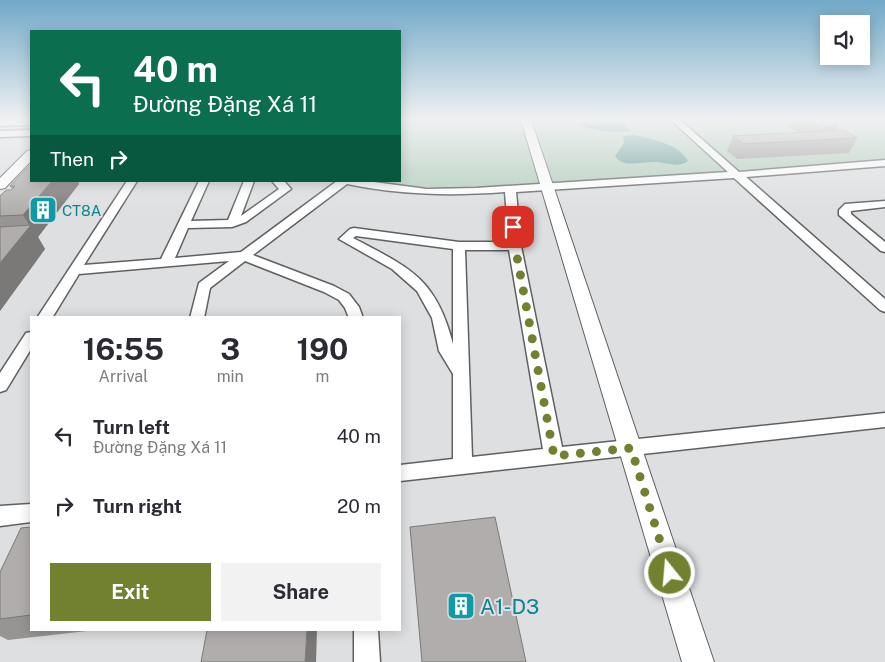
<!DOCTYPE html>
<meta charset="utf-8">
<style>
:root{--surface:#fff;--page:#f2f2f3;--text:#2b2b33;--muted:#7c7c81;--accent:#718130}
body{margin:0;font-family:"Public Sans",sans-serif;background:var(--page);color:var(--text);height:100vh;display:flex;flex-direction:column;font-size:19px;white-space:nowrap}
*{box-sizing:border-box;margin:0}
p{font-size:16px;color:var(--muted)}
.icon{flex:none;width:28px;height:28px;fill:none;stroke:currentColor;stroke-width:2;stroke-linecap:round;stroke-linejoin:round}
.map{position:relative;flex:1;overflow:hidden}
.side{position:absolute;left:30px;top:316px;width:371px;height:315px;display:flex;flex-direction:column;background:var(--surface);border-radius:0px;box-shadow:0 2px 12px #0003}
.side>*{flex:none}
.hud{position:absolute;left:30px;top:30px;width:371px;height:152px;border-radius:0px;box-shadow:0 2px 12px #0003;background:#0b6e4f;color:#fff;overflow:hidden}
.tools{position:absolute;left:820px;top:15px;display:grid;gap:10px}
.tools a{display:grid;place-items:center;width:50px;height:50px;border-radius:0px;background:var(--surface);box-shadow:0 2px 12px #0003;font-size:25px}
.pin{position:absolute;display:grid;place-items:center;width:42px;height:42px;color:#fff;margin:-21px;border-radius:10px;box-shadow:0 2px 8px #0006}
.me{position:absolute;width:55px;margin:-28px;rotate:343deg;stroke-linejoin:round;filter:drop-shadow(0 0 4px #0008)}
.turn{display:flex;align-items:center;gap:18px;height:105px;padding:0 20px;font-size:22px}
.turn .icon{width:65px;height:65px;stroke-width:2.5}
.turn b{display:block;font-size:35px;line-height:42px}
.then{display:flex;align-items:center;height:48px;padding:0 20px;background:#0003;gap:10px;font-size:19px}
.eta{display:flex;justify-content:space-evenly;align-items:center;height:85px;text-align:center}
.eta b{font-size:30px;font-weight:700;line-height:35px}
.button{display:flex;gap:10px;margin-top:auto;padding:10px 20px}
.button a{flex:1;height:58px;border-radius:0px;background:var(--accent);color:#fff;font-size:20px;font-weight:700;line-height:58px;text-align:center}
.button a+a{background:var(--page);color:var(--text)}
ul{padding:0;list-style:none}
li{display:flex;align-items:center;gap:15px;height:70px;padding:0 20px}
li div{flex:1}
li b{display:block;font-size:19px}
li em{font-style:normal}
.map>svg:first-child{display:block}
.green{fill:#b2cdba}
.water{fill:#609999}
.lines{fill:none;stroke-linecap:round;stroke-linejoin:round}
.minor-casing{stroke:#5e6062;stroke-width:3}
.tertiary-casing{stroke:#5e6062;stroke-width:2}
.minor{fill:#fff;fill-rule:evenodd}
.tertiary{fill:#fff;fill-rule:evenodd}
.wall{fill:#979594}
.shaded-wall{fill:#7b7978}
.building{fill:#b0adac;stroke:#7b7978}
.route{stroke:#718130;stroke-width:9;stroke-dasharray:0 16.2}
.labels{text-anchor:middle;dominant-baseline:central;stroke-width:4;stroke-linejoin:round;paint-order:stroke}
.far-culture-label{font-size:15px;fill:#0d838f;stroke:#dddfe1;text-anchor:start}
.near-culture-label{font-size:21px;fill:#0d838f;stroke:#dddfe1;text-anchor:start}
</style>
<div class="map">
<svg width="885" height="662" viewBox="0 0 885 662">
<rect width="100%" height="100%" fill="#dddfe1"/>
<!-- green -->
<path class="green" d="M400 120H885V162L451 189 389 184 380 181H400Z"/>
<!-- water -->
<path class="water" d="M597 120H625L624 123 630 131C613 134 592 130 576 124L584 123 596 125 599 123Z
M635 135C652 139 679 144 688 161 680 168 667 163 657 162 644 161 623 169 615 156L624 143 623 136Z"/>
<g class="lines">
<defs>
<path id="minor" d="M0 120H31V125L0 126Z
M671 120H680L739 172 885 160V166L746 177 885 299V312L880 310 734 178 516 192 521 246 562 447 885 413V427L400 481V465L453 459V374L439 351 432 318 417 291 392 269 339 239 350 229 354 228 459 242H509L505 192C449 196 402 195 347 184L253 255 334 286 349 294 359 307 363 318H349L345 308 339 300 324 292 245 261 210 288 204 318H190L199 283 229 261 79 274 52 318H37L127 181H137L84 265 161 259 199 181H209L191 221 228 220 244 181H254L241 216 279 189 272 181H284L291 189 246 222 232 227 188 228 175 258 241 252 337 181H366L427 189 476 188 728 172ZM356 236 453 249V344C436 278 410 268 353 238ZM465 250H509L543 449 472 457Z
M31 130V136L0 137V131Z
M885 201V207L851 211V214L885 242V252L881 251 839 215V210L845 204Z
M31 332V349L6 390 0 392V373L26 333Z
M31 504V522L0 526V506Z
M354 630H378L380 662H354Z"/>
<path id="tertiary" d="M521 120H531L714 662H682Z
M31 150V161L5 188 0 189V178L27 151Z"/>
</defs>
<!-- minor casing -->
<use href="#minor" class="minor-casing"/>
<!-- tertiary casing -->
<use href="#tertiary" class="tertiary-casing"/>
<!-- minor -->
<use href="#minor" class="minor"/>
<!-- tertiary -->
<use href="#tertiary" class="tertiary"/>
</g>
<!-- wall -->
<path class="wall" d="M699 120H729L728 123 704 124Z
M778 120H825L838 127 836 130 857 138 849 153 737 159 727 151 733 136 798 133Z
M31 181H78L79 184 38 237 45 249 0 311V196L11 190 12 189 10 186Z
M31 527V630H96L8 640 0 636V572Z"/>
<!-- shaded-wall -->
<path class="shaded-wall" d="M52 181H78L79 184 38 237 45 249 0 311V263L30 226 23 215Z
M307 630H317L316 662H305Z"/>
<!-- building -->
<path class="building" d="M807 120H825L838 127 825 128 830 131 844 130 857 138 743 144 733 136 826 131Z
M31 164V181H52L23 215 0 216V196L6 190H11L15 186H10Z
M31 225 0 263V227Z
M495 517 526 662H422L410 527Z
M31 527V615L0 619V572L21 528Z
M207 630H307L305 662H201Z"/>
<!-- sky -->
<linearGradient id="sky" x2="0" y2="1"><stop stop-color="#71a9c8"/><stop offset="0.56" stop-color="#f0f1f2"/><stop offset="1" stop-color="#f0f1f2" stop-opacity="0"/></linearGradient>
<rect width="885" height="213" fill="url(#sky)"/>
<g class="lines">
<!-- route -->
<path class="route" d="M513 227 515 246 554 456 631 448 670 573"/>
</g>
<!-- icons -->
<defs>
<symbol id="building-square" viewBox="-11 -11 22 22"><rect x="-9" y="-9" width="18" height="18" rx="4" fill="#0f9aa8" stroke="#dddfe1"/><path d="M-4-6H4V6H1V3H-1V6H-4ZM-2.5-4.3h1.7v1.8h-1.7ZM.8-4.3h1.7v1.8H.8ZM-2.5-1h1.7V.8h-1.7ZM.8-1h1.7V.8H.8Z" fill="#fff"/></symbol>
</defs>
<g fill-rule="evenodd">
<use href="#building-square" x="27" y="194" width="32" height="32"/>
<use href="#building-square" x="445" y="590" width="32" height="32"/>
</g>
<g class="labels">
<!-- far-culture labels -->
<g class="far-culture-label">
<text x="62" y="210">CT8A</text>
</g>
<!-- near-culture labels -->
<g class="near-culture-label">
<text x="480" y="606">A1-D3</text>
</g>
</g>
</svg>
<div class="tools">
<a><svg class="icon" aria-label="sound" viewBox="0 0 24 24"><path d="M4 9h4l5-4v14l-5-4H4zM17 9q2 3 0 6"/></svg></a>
</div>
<div class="pin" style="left:513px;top:227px;background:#d93025"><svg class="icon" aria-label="arrive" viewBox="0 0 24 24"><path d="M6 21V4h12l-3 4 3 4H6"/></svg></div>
<svg class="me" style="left:670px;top:573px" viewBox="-20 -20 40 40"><circle r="17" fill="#718130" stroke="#fff" stroke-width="3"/><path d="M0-11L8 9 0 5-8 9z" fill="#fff"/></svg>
<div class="hud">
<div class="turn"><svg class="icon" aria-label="left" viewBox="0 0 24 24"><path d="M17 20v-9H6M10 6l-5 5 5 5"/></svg><div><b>40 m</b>Đường Đặng Xá 11</div></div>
<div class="then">Then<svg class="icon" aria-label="right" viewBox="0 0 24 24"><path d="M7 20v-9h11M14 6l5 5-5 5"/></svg></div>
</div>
<section class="side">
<div class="eta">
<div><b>16:55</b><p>Arrival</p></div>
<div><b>3</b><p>min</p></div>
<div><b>190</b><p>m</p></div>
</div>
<ul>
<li><svg class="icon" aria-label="left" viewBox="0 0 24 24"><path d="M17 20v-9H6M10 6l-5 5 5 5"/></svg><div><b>Turn left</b><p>Đường Đặng Xá 11</p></div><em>40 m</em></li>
<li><svg class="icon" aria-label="right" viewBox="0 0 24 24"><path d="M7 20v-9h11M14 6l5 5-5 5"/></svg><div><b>Turn right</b></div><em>20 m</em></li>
</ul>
<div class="button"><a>Exit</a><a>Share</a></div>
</section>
</div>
